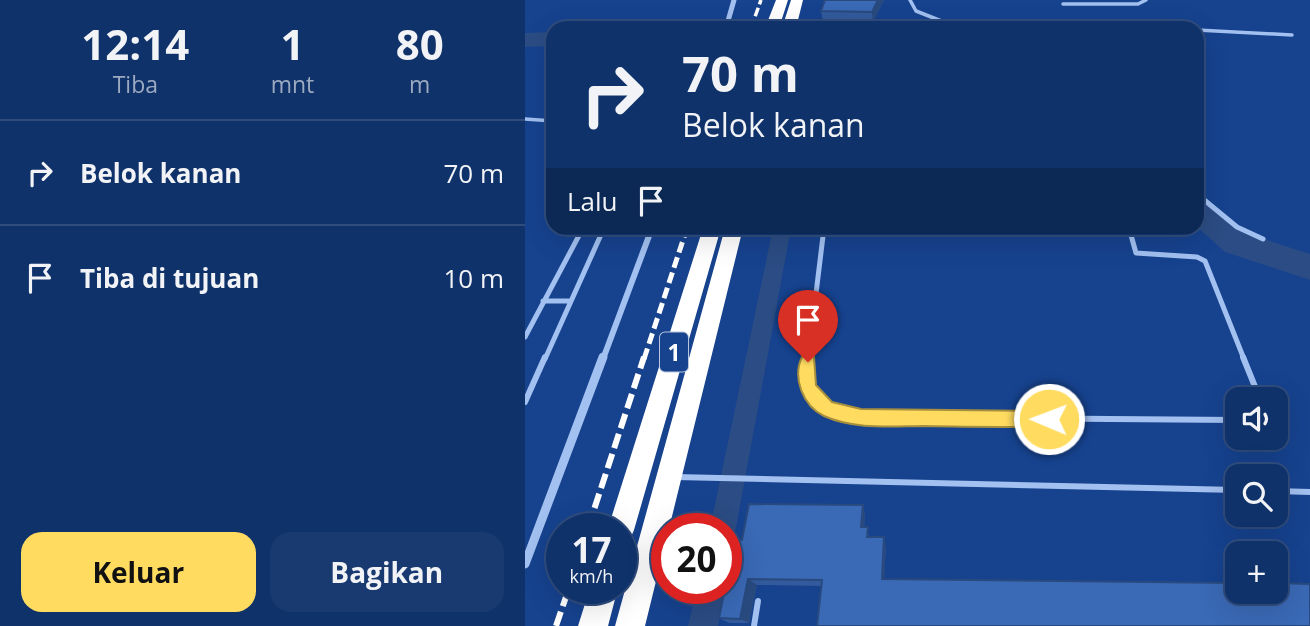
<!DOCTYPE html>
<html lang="id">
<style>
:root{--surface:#10326a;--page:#193a70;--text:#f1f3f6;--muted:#9caac1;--line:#304d7e;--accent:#ffdc60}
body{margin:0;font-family:"Open Sans",sans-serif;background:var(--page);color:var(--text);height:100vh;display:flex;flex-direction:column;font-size:26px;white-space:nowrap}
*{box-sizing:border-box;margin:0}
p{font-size:23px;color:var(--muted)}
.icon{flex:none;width:38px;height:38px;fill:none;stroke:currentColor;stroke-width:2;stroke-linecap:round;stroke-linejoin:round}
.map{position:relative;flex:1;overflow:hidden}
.sheet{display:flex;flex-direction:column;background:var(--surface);width:525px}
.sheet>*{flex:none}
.guide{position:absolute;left:21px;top:21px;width:658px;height:214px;border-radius:21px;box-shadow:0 7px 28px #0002,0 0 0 2px var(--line);background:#10326a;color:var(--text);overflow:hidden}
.buttons{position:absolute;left:700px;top:387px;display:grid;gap:14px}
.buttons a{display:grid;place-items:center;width:63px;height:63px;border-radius:14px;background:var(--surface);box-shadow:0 7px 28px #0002,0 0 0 2px var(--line);font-size:35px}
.speed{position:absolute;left:21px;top:513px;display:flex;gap:14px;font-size:35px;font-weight:700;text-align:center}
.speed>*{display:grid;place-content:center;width:91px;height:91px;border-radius:50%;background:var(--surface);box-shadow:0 7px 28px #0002,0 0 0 2px var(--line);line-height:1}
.speed small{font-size:18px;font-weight:400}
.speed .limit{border:10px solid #d22;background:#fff;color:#111}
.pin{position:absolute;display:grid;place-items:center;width:60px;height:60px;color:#fff;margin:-72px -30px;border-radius:50% 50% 50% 0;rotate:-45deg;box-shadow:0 0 7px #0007}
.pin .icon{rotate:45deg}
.me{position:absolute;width:77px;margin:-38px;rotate:271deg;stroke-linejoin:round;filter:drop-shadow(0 0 5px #0008)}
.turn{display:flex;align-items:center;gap:24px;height:147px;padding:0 21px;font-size:32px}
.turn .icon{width:91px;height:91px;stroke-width:2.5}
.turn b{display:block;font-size:49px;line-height:60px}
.then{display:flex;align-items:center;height:66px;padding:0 21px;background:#0003;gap:14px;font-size:26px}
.eta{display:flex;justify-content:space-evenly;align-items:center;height:119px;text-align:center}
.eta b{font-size:42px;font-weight:700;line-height:49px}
.primary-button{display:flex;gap:14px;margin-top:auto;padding:14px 21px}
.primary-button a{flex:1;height:80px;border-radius:21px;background:var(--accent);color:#111;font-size:28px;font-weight:700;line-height:80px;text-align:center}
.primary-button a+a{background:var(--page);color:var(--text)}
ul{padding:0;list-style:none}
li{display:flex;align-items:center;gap:21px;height:105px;padding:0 21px;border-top:2px solid var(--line)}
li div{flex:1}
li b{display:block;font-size:26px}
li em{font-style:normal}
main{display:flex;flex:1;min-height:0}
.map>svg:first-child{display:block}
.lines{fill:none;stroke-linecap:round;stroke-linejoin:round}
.canal{fill:#2b4c84;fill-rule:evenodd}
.river{fill:#2b4c84;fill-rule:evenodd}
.lane-far2{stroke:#a2c0f0;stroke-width:3.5}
.lane-far1{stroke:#a2c0f0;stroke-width:5}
.lane{stroke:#a2c0f0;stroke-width:6}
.street-far2{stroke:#a2c0f0;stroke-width:5}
.street-far1{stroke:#a2c0f0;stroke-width:6}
.street{stroke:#a2c0f0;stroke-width:9}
.highway{fill:#fff;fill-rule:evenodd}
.rail-far2{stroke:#fff;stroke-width:3.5;stroke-dasharray:9 3.5;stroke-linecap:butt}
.rail-far1{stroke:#fff;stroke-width:5;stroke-dasharray:11 5;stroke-linecap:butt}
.rail{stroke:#fff;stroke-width:6;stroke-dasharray:15 6;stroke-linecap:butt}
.wall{fill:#325a9c}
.shaded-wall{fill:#294a7f}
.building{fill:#3a69b5;stroke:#294a7f;stroke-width:2}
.route{fill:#ffdc60;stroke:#a68f3e;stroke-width:2}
.labels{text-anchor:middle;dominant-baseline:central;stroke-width:5;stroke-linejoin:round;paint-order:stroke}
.shield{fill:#16428e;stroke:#b9c6dd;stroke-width:2}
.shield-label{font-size:23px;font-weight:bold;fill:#fff}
</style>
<main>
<section class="sheet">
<div class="eta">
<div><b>12:14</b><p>Tiba</p></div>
<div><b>1</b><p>mnt</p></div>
<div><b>80</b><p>m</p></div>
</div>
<ul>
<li><svg class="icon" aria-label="right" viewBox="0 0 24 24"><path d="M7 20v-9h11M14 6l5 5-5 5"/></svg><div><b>Belok kanan</b></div><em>70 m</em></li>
<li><svg class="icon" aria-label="arrive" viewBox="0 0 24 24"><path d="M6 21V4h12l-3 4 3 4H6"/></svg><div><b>Tiba di tujuan</b></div><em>10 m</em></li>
</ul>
<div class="primary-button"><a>Keluar</a><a>Bagikan</a></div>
</section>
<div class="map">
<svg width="785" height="626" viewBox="0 0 785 626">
<rect width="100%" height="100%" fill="#16428e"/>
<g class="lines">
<!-- canal -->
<path class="canal" d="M248 228H266L211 528 207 537 201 540V528H185Z
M172 588H200L193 626H163Z"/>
<!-- river -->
<path class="river" d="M28 32V46L0 47V33Z
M672 198 683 201 724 234 785 254V280L700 252 672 227Z"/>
<!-- lane-far2 -->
<path class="lane-far2" d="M385 0 391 11 424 24
M538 4H613L621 0
M265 26 530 28
M672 30 767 35
M0 119 28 121"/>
<!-- lane-far1 -->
<path class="lane-far1" d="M672 194 712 227 738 239
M604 228 611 253 672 257 680 261 719 359
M18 301H46
M0 337 58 228
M20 359 79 228
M283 359 299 228"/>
<!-- lane -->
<path class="lane" d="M283 357C283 366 280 379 282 387 289 409 317 412 336 417L712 420
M718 357 735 399
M0 402 20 357
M150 477 712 490
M751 491 785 492
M229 626 233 601"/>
<!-- street-far2 -->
<path class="street-far2" d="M201 28 209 0"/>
<!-- street-far1 -->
<path class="street-far1" d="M78 359 127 228"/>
<!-- street -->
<path class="street" d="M0 564 78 357"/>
<!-- highway -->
<path class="highway" d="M251 0H263L254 28H240Z
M266 0H278L271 28H257Z
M178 228H196L109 530 105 539 96 543V528H83Z
M200 228H218L120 626H90Z
M65 588H93L83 626H53Z"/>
<!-- rail-far2 -->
<path class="rail-far2" d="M226 28 236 0"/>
<!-- rail-far1 -->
<path class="rail-far1" d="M119 359 162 228"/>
<!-- rail -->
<path class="rail" d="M63 528 119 357
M31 626 44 588"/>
</g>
<!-- wall -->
<path class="wall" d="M359 0 348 22 298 21 296 11Z
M340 514 339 527 345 537 361 545 359 579 296 586 232 585 224 623H204L194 618 217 540Z"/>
<!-- shaded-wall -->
<path class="shaded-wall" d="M353 0H359L348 22 347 12Z
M338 505 340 514 339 536 336 527Z
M359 537 361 545 359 585 357 579Z
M223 579 232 585 224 623 215 619Z"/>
<!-- building -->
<path class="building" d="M300 0H353L347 12 296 11Z
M224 504 338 505 336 527H343L342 537H359L357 579 712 583V592H751V583L785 584V626H292L297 580 223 579 215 619 194 618 200 588H201V579L209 540H217Z"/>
<!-- route -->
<path class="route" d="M283 354 289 357 291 385 307 402 336 409 524 411 531 413 533 419 531 425 524 427C483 427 441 427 400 426 367 426 330 430 299 416 278 406 267 378 277 357Z"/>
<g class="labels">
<!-- shield labels -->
<rect class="shield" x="135" y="332.5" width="28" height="39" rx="5"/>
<g class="shield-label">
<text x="149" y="352">1</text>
</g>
</g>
</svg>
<div class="buttons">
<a><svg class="icon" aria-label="sound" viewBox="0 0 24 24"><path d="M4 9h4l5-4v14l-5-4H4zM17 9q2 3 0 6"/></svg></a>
<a><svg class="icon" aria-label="search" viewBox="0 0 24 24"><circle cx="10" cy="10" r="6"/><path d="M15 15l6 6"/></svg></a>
<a>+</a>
</div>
<div class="speed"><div>17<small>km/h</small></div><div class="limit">20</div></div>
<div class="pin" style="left:283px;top:362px;background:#d93025"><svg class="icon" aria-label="arrive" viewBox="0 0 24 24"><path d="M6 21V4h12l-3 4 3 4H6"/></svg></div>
<svg class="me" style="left:524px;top:419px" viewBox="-20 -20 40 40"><circle r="17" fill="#ffdc60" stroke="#fff" stroke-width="3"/><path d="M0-11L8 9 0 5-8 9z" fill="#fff"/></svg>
<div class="guide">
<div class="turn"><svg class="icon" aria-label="right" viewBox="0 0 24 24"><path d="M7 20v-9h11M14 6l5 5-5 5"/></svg><div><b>70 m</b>Belok kanan</div></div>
<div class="then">Lalu<svg class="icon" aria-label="arrive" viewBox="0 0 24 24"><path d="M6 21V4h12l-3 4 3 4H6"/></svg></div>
</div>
</div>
</main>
